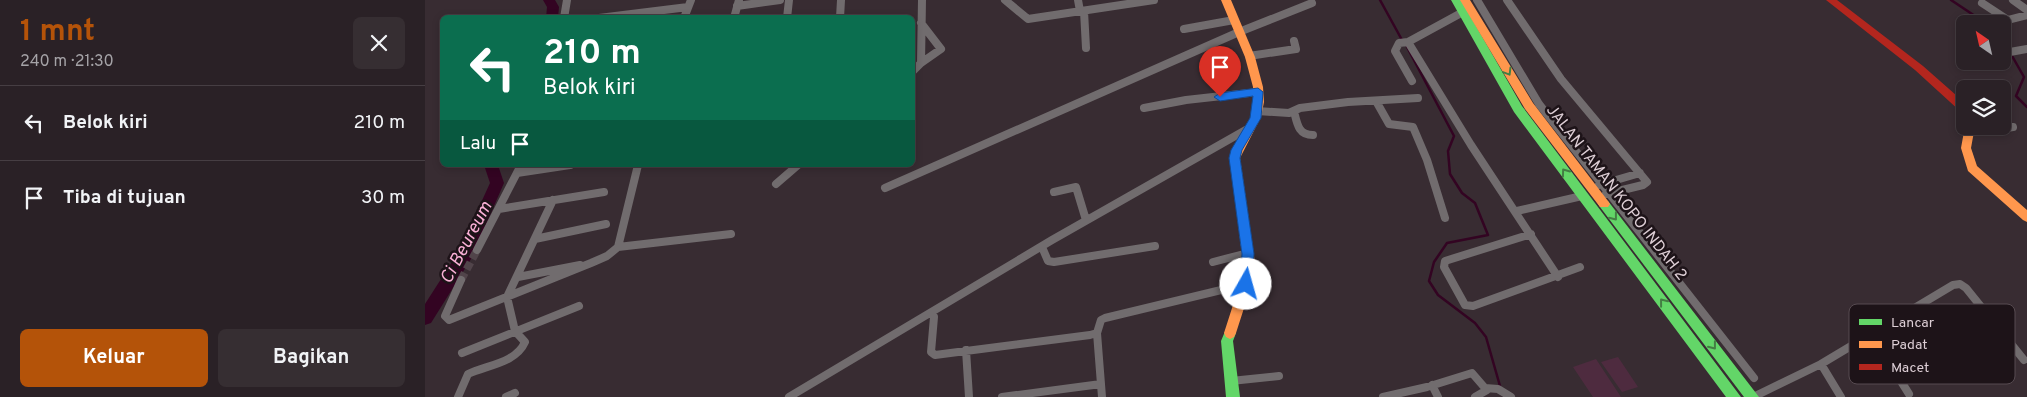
<!DOCTYPE html>
<html lang="id">
<meta charset="utf-8">
<style>
:root{--surface:#2a2126;--page:#362e32;--text:#f1f3f6;--muted:#a5a3a7;--line:#463e43;--accent:#b45309}
body{margin:0;font-family:Overpass,sans-serif;background:var(--page);color:var(--text);height:100vh;display:flex;flex-direction:column;font-size:19px;white-space:nowrap}
*{box-sizing:border-box;margin:0}
p{font-size:16px;color:var(--muted)}
.icon{flex:none;width:28px;height:28px;fill:none;stroke:currentColor;stroke-width:2;stroke-linecap:round;stroke-linejoin:round}
.map{position:relative;flex:1;overflow:hidden}
.drawer{display:flex;flex-direction:column;background:var(--surface);width:425px}
.drawer>*{flex:none}
.banner{position:absolute;left:15px;top:15px;width:475px;height:152px;border-radius:8px;box-shadow:0 2px 8px #0003,0 0 0 1px var(--line);background:#0b6e4f;color:#fff;overflow:hidden}
.needle{width:32px;rotate:326deg}
.fabs{position:absolute;left:1531px;top:15px;display:grid;gap:10px}
.fabs a{display:grid;place-items:center;width:55px;height:55px;border-radius:8px;background:var(--surface);box-shadow:0 2px 8px #0003,0 0 0 1px var(--line);font-size:25px}
.pin{position:absolute;display:grid;place-items:center;width:42px;height:42px;color:#fff;margin:-51px -21px;border-radius:50% 50% 50% 0;rotate:-45deg;box-shadow:0 0 5px #0007}
.pin .icon{rotate:45deg}
.me{position:absolute;width:55px;margin:-28px;rotate:7deg;stroke-linejoin:round;filter:drop-shadow(0 0 4px #0008)}
.turn{display:flex;align-items:center;gap:18px;height:105px;padding:0 20px;font-size:22px}
.turn .icon{width:65px;height:65px;stroke-width:2.5}
.turn b{display:block;font-size:35px;line-height:42px}
.then{display:flex;align-items:center;height:48px;padding:0 20px;background:#0003;gap:10px;font-size:19px}
.round{display:grid;place-items:center;flex:none;width:52px;height:52px;border-radius:8px;background:var(--page)}
.head{display:flex;align-items:center;justify-content:space-between;height:85px;padding:0 20px}
h1{font-size:30px;font-weight:700;line-height:38px;color:var(--accent)}
.button{display:flex;gap:10px;margin-top:auto;padding:10px 20px}
.button a{flex:1;height:58px;border-radius:8px;background:var(--accent);color:#fff;font-size:20px;font-weight:700;line-height:58px;text-align:center}
.button a+a{background:var(--page);color:var(--text)}
ul{padding:0;list-style:none}
li{display:flex;align-items:center;gap:15px;height:75px;padding:0 20px;border-top:1px solid var(--line)}
li div{flex:1}
li b{display:block;font-size:19px}
li em{font-style:normal}
main{display:flex;flex:1;min-height:0}
.map>svg:first-child{display:block}
.green{fill:#4e2b3f}
.lines{fill:none;stroke-linecap:round;stroke-linejoin:round}
.stream{stroke:#330422;stroke-width:2.5}
.river{fill:#330422;fill-rule:evenodd}
.street-tunnel{stroke:#51444a;stroke-width:8;stroke-dasharray:8 4;stroke-linecap:butt}
.street{stroke:#716c6e;stroke-width:8}
.fast{fill:#63d668;fill-rule:evenodd}
.slow{fill:#ff974d;fill-rule:evenodd}
.jam{fill:#b3261e;fill-rule:evenodd}
.oneway{stroke:#447e44}
.route{fill:#1a73e8;stroke:#114b97}
.labels{text-anchor:middle;dominant-baseline:central;stroke-width:5;stroke-linejoin:round;paint-order:stroke}
.street-label{font-size:16px;fill:#ddced5;stroke:#1d1318}
.water-label{font-size:18px;font-style:italic;fill:#fab0d6;stroke:#1d1318}
.key{fill:#1d1318;stroke:#574b51;stroke-width:1}
.key-label{font-size:14px;fill:#ddced5}
</style>
<main>
<section class="drawer">
<div class="head"><div><h1>1 mnt</h1><p>240 m · 21:30</p></div><a class="round"><svg class="icon" aria-label="close" viewBox="0 0 24 24"><path d="M6 6l12 12M18 6L6 18"/></svg></a></div>
<ul>
<li><svg class="icon" aria-label="left" viewBox="0 0 24 24"><path d="M17 20v-9H6M10 6l-5 5 5 5"/></svg><div><b>Belok kiri</b></div><em>210 m</em></li>
<li><svg class="icon" aria-label="arrive" viewBox="0 0 24 24"><path d="M6 21V4h12l-3 4 3 4H6"/></svg><div><b>Tiba di tujuan</b></div><em>30 m</em></li>
</ul>
<div class="button"><a>Keluar</a><a>Bagikan</a></div>
</section>
<div class="map">
<svg width="1602" height="397" viewBox="0 0 1602 397">
<rect width="100%" height="100%" fill="#382c32"/>
<!-- green -->
<path class="green" d="M1193 357 1213 387 1197 392 1176 362Z
M1171 359 1196 397H1168L1148 367Z"/>
<g class="lines">
<!-- stream -->
<path class="stream" d="M955 0 977 40
M1526 0 1562 24
M1578 40 1599 77 1591 96 1602 107
M981 45 1029 136 1023 151 1025 174 1037 193 1050 203 1063 235 1022 243 1009 262 1004 281 1013 295 1050 323 1061 337 1075 386"/>
<!-- river -->
<path class="river" d="M118 0H130L134 7 133 18H121L122 7Z
M59 165H73L79 183 46 259 6 323 0 325V304L34 251 65 183Z"/>
<!-- street-tunnel -->
<path class="street-tunnel" d="M36 280 52 250"/>
<!-- street -->
<path class="street" d="M580 0 603 19 729 0
M653 0 655 11
M1052 0 1114 104 1329 378
M1082 0 1136 79 1222 182 1218 185 1181 194
M1588 0 1602 10
M1557 3 1583 20
M312 6 355 0
M659 11 661 48
M1038 12 983 42 1046 145 1133 277
M139 18 142 0
M174 18 263 7
M259 18 266 0
M309 18 314 0
M362 18 364 0
M415 18 416 0
M496 23 516 49 496 63
M1571 23 1602 15
M759 29 809 20
M983 42 974 43 970 51 987 81
M1585 52 1602 49
M824 56 871 49 869 41
M488 71 496 63 497 0
M951 101 964 124 988 127 1002 160 1020 218
M719 108 761 100 833 92
M832 111 864 113 875 108 923 102 993 98
M869 111C872 123 873 135 888 135
M1555 126 1569 130 1588 127
M92 173 145 165
M351 184 373 165
M1174 185 1215 173
M460 188 814 32 887 3
M629 192 651 187 661 220
M74 209 179 192
M1092 211 1157 196
M1106 234 1020 261 1019 267 1040 305 1048 306 1155 267
M110 239 181 224
M193 247 213 165
M617 247 623 261 629 262 730 246
M52 250 96 165
M788 262 823 253
M93 277 155 265
M36 280 20 316 24 320 166 263 182 256 193 247 306 234
M1491 309 1545 376
M509 317 506 352 510 355 665 335 672 333 676 320 680 318 821 284
M672 333 677 397
M1447 335 1484 394
M541 350 544 397
M37 353 154 306
M1396 364 1416 397
M806 381 854 376
M1007 385 1013 397
M33 397 43 374C62 365 91 363 100 342L90 331 82 297 128 200
M81 397 90 393
M364 397 627 240 826 127
M577 397 676 384
M958 397 1002 387 1047 373 1060 388 1073 389 1086 397
M1050 397 1062 390
M1328 397 1396 364 1528 285 1535 284 1541 288 1599 360"/>
<!-- fast -->
<path class="fast" d="M1026 0H1036L1097 106 1316 397H1301L1089 112Z
M1179 200 1183 201 1334 397H1319L1175 207 1173 204 1175 201Z
M805 327 809 329 811 333 808 341 815 397H801L796 341 801 329Z"/>
<!-- slow -->
<path class="slow" d="M796 0H806L830 57 838 87 839 102 836 117 815 158 830 263 829 277 811 333 809 337 805 339 801 337 799 333 817 277 818 263 805 158 826 117 828 102V87L820 57Z
M1035 0H1045L1108 103 1183 201 1185 204 1183 207H1175L1100 109Z
M1540 126H1550L1546 148 1552 166 1602 210V222L1598 220 1543 171 1536 148Z"/>
<!-- jam -->
<path class="jam" d="M1401 0H1412L1498 66 1540 103V113L1536 112 1490 70Z"/>
</g>
<!-- one-way arrows -->
<defs><path id="oneway-chevron" d="M-2-3.5L2.5 0L-2 3.5" fill="none" stroke-width="1.6" stroke-linecap="round" stroke-linejoin="round" transform="scale(1.25)"/></defs>
<g class="oneway">
<use href="#oneway-chevron" transform="translate(1083 72) rotate(59)"/>
<use href="#oneway-chevron" transform="translate(1140 172) rotate(-126)"/>
<use href="#oneway-chevron" transform="translate(1189 217) rotate(52)"/>
<use href="#oneway-chevron" transform="translate(1238 302) rotate(-128)"/>
<use href="#oneway-chevron" transform="translate(1288 346) rotate(52)"/>
</g>
<!-- route -->
<path class="route" d="M833 88 838 92 836 118 817 150 815 158 829 254 827 284 821 290 815 284 817 254 804 158 806 150 825 118 828 96 795 101 789 97 795 93Z"/>
<g class="labels">
<!-- street labels -->
<g class="street-label">
<text transform="translate(1191 193) rotate(52)">JALAN TAMAN KOPO INDAH 2</text>
</g>
<!-- water labels -->
<g class="water-label">
<text transform="translate(42 243) rotate(-62)">Ci Beureum</text>
</g>
</g>
<!-- legend -->
<rect x="1424" y="304" width="166" height="80" rx="8" class="key"/>
<rect x="1434" y="319" width="23" height="6" fill="#63d668"/>
<rect x="1434" y="341" width="23" height="7" fill="#ff974d"/>
<rect x="1434" y="364" width="23" height="6" fill="#b3261e"/>
<g class="key-label">
<text x="1466" y="327">Lancar</text>
<text x="1466" y="349">Padat</text>
<text x="1466" y="372">Macet</text>
</g>
</svg>
<div class="fabs">
<a><svg class="needle" viewBox="-14 -14 28 28"><path d="M0-13l5 13h-10z" fill="#e53935"/><path d="M0 13l5-13h-10z" fill="#a5a3a7"/></svg></a>
<a><svg class="icon" aria-label="layers" viewBox="0 0 24 24"><path d="M12 4l9 5-9 5-9-5zM3 14l9 5 9-5"/></svg></a>
</div>
<div class="pin" style="left:795px;top:97px;background:#d93025"><svg class="icon" aria-label="arrive" viewBox="0 0 24 24"><path d="M6 21V4h12l-3 4 3 4H6"/></svg></div>
<svg class="me" style="left:821px;top:284px" viewBox="-20 -20 40 40"><circle r="19" fill="#fff"/><path d="M0-13L10 11 0 6-10 11z" fill="#1a73e8"/></svg>
<div class="banner">
<div class="turn"><svg class="icon" aria-label="left" viewBox="0 0 24 24"><path d="M17 20v-9H6M10 6l-5 5 5 5"/></svg><div><b>210 m</b>Belok kiri</div></div>
<div class="then">Lalu<svg class="icon" aria-label="arrive" viewBox="0 0 24 24"><path d="M6 21V4h12l-3 4 3 4H6"/></svg></div>
</div>
</div>
</main>
